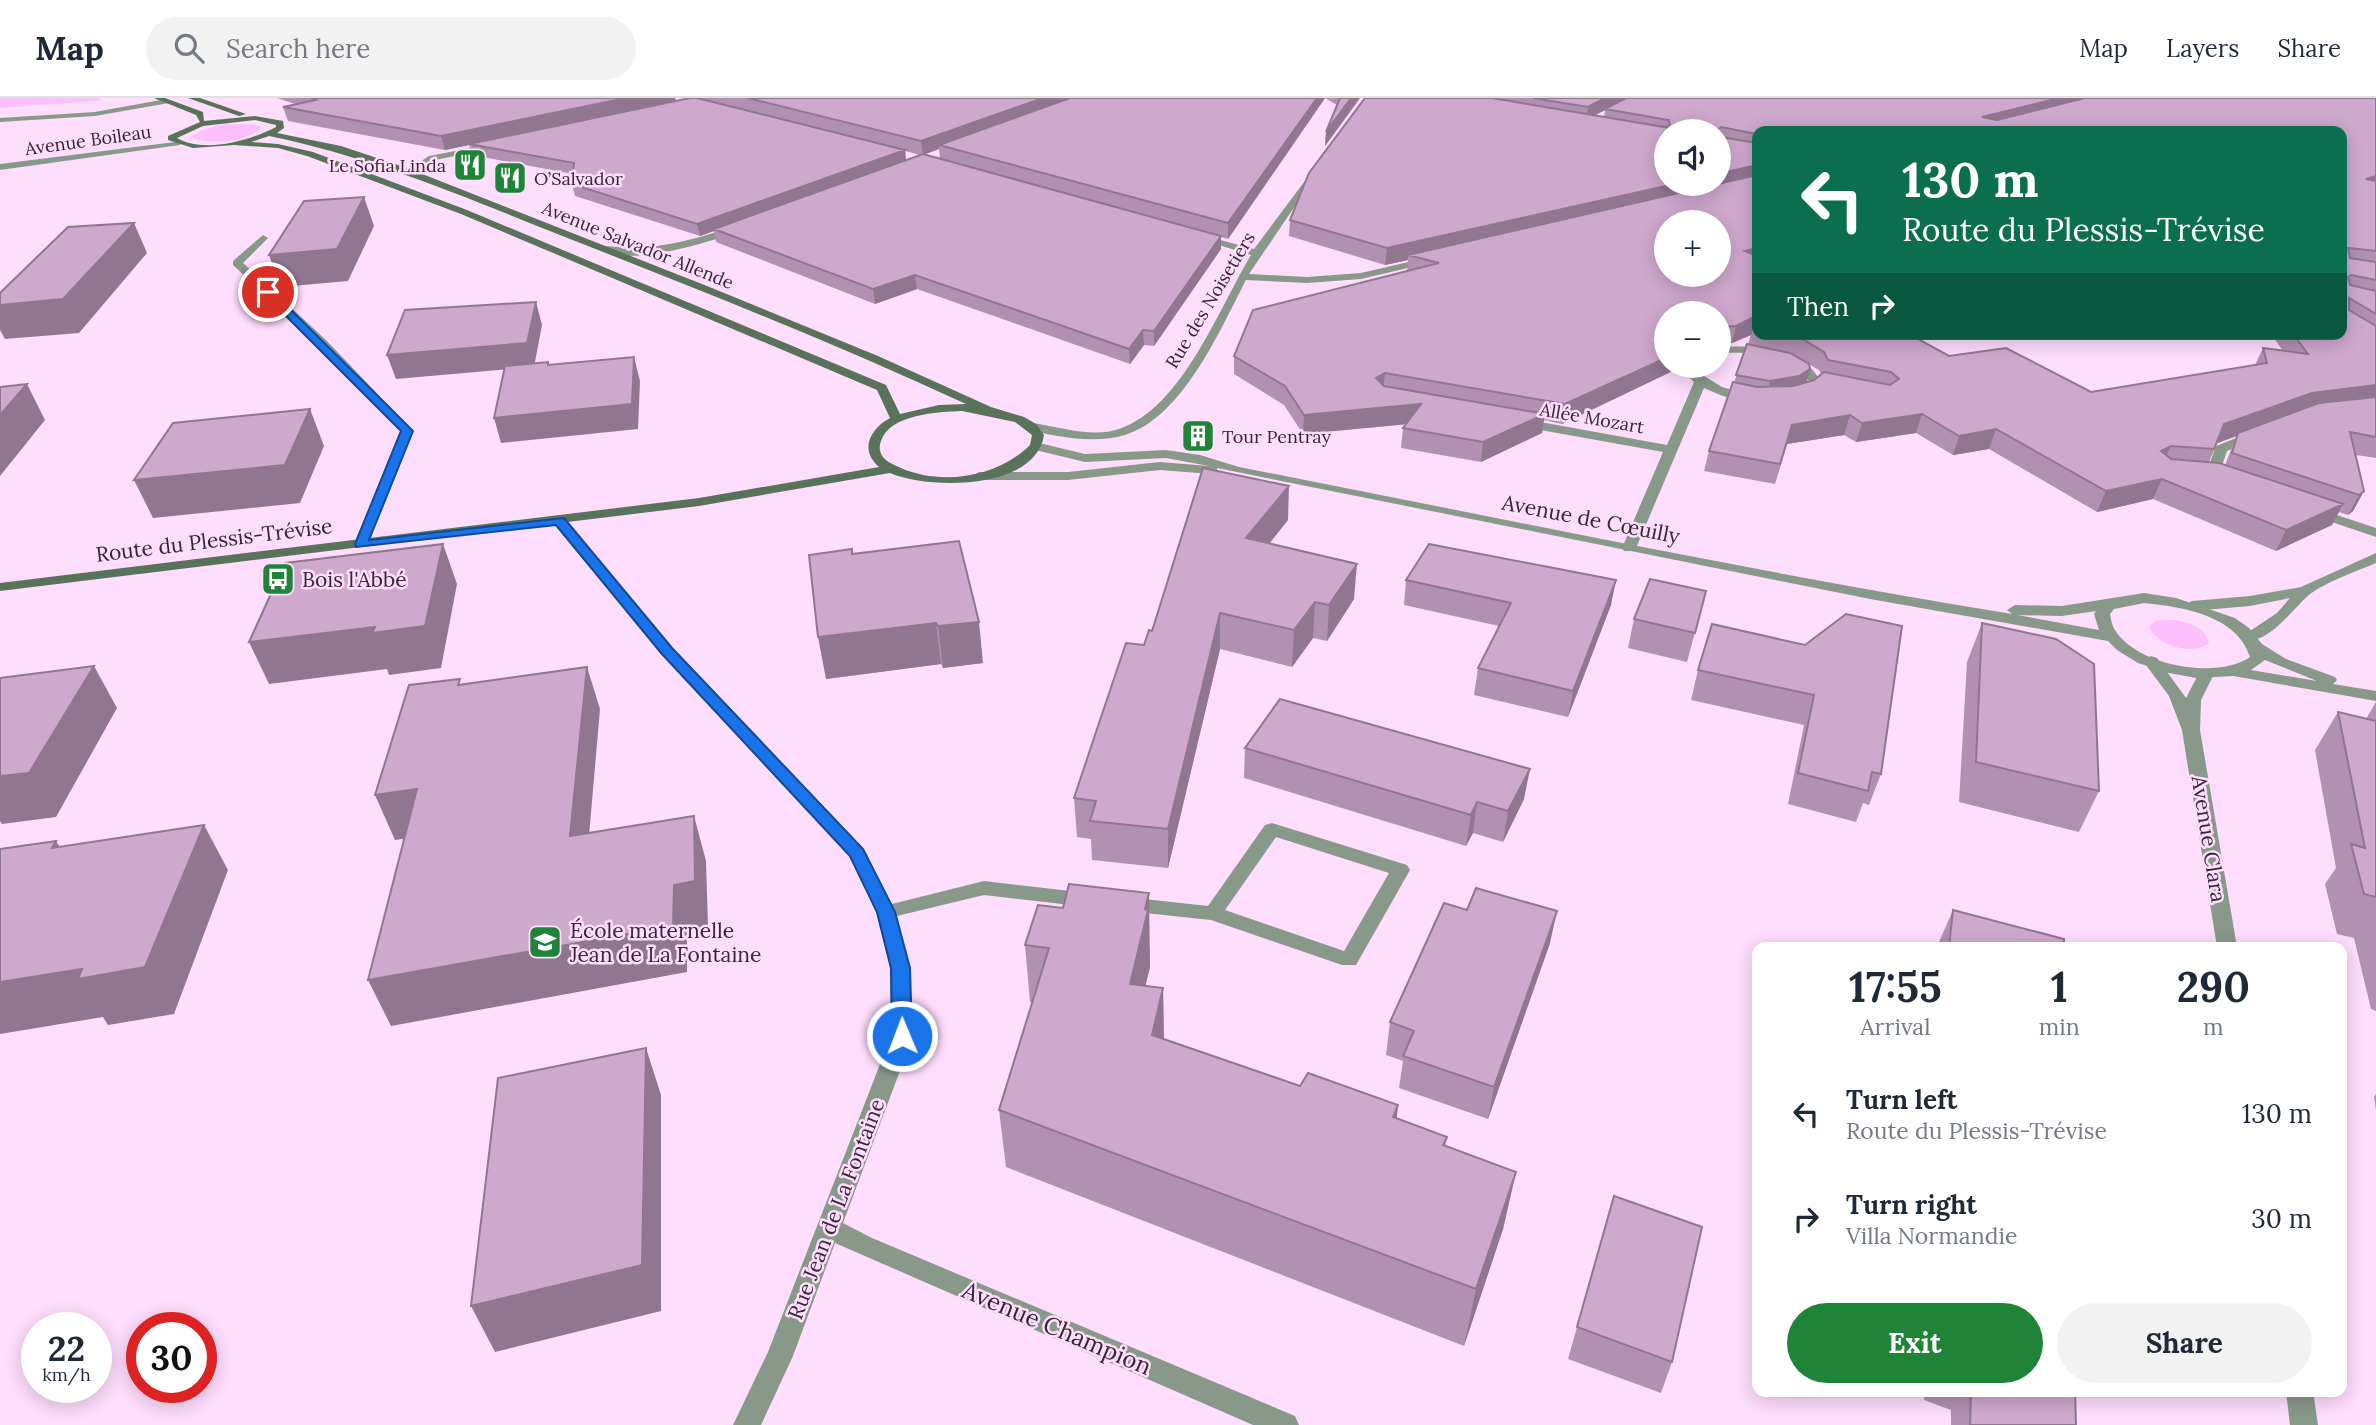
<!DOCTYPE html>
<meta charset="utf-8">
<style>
:root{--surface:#fff;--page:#f2f2f3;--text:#1f2937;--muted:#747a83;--line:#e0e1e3;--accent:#208438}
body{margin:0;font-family:Lora,serif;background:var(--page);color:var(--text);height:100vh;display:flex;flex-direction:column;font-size:26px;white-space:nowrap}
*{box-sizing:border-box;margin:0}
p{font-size:23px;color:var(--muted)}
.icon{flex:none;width:38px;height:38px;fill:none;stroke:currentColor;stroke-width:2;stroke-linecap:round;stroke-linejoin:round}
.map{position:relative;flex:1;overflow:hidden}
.drawer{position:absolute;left:1752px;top:844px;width:595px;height:455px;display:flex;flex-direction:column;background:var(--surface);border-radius:14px;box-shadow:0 4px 18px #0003}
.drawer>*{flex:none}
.banner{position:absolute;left:1752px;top:28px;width:595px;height:214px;border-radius:14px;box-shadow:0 4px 18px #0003;background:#0b6e4f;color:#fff;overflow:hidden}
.controls{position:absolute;left:1654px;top:21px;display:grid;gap:14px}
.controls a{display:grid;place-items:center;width:77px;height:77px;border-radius:50%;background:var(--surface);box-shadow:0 4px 18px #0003;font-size:35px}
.speed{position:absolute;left:21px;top:1214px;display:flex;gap:14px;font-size:35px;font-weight:700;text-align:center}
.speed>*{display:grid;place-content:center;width:91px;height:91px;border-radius:50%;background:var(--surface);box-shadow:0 4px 18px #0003;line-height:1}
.speed small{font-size:18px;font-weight:400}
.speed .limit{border:10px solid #d22;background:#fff;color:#111}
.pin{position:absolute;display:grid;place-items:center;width:60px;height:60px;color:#fff;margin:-30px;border:4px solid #fff;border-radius:50%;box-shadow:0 2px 7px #0007}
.me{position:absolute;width:77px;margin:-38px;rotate:359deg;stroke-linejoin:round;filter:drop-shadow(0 0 5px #0008)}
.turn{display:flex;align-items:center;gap:24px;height:147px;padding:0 35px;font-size:32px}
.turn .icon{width:91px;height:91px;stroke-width:2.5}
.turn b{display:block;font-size:49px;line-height:60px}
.then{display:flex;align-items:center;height:66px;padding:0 35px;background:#0003;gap:14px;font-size:26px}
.eta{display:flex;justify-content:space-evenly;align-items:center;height:119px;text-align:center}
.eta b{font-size:42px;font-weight:700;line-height:49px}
.button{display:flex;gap:14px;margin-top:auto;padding:14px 35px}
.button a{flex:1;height:80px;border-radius:42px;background:var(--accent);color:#fff;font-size:28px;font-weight:700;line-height:80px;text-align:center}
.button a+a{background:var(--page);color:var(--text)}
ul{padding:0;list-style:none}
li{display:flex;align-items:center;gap:21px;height:105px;padding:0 35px}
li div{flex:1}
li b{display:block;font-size:26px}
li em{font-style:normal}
header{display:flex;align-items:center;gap:42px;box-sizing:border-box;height:98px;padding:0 35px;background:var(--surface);border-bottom:2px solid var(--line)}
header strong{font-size:33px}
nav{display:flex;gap:38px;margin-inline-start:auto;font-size:24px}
.search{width:490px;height:63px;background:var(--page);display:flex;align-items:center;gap:18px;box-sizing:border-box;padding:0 24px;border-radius:38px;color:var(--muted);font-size:26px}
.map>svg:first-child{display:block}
.green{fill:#fdc0fc}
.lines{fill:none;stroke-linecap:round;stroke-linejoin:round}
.minor{fill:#889989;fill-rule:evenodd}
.tertiary{fill:#889989;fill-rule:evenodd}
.secondary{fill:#59735b;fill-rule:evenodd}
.wall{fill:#b290b1;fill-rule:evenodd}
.shaded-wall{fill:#917690}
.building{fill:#cfa8ce;stroke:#917690;stroke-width:2;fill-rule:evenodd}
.route{fill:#1a73e8;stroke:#114b97;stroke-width:2}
.labels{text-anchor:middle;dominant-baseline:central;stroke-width:5;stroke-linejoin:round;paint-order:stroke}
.far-street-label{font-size:18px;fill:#362736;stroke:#ffddfd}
.far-poi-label{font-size:18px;fill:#362736;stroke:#ffddfd;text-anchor:start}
.street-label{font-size:21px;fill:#362736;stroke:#ffddfd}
.poi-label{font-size:21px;fill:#362736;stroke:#ffddfd;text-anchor:start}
.near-street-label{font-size:24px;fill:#362736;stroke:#ffddfd}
</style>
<header>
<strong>Map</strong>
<div class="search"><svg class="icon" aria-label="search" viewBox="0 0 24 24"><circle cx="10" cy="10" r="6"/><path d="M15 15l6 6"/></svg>Search here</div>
<nav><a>Map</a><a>Layers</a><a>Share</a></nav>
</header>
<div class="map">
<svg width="2376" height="1327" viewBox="0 0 2376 1327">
<rect width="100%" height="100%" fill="#ffddfd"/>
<!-- green -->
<path class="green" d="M0 0H97L102 2 0 10Z
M227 26H250L261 29C249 45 208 47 191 39L204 31Z
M2157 522C2175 521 2204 524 2209 545 2193 558 2156 548 2149 528Z"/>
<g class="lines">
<!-- minor -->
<path class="minor" d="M166 1 169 5 95 18 0 24V20L95 14Z
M183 43 180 47 0 72V66Z
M492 46 495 50 435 62 410 77 403 75 429 58Z
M1316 68 1320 71 1249 176 1307 179 1361 175 1430 159 1435 162 1433 164 1361 181 1307 185 1246 182C1220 232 1183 319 1125 337 1095 346 1058 339 1029 332L1027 329 1033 325C1059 329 1093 340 1119 331 1182 310 1219 210 1251 157L1193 139 1198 136 1254 151Z
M737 128 740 129V133C708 144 631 170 600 151L605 148C660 153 686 143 737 128Z
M263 137 268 140 243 165 326 242 413 333 366 449H356L354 446 401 333 318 246 233 167V163Z
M1718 249C1755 247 1804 248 1822 286L1806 299H1798V293L1810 285C1795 253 1748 254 1718 255Z
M1684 268H1696V273L1722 289 1756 299C1743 308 1717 296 1704 290L1636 450 1634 453H1624L1622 450 1663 354 1519 328 1513 324 1519 320 1667 347 1694 284 1684 274Z
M2254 333 2258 334V340L2227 353 2219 376 2225 378V384L2207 381 2205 378 2216 348Z
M2313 409 2376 430V439L2308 416 2306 413Z
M559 419 564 420 673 550 864 751 892 806 984 783 1088 795 1095 797 1098 802 1095 807 1088 809 984 797 897 818 910 870 913 938 843 1125 872 1140 1295 1318 1299 1327H1253L835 1145 793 1258 761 1327H733L768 1254 891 938 890 870 876 814 849 758 661 556 554 426V420Z
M2376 455V465C2355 474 2328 483 2310 496 2294 509 2268 548 2243 542L2241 539 2277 515 2290 500 2250 508 2192 513 2184 508 2192 503 2250 498 2301 489Z
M2151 558 2157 560 2186 600 2200 573H2212L2214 576 2201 602 2200 632 2237 849H2217L2182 632 2169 598 2143 563Z
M1272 725 1407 767 1410 772 1356 867H1342L1211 822 1126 813 1119 811 1116 806 1119 801 1126 799 1208 808 1265 727ZM1276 739 1389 775 1344 853 1225 812Z
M2286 1293H2313L2318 1327H2290Z"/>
<!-- tertiary -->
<path class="tertiary" d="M1035 344 1085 356 1166 352 1200 357 1239 369C1496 419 1753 474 2012 516L2007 512 2015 507 2062 508 2144 495 2176 500 2235 520 2249 530 2262 546 2286 561 2335 579 2337 582 2333 586 2376 593V603L2233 578 2196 580 2169 575 2138 565 2117 552 2108 543 1870 501 1217 370V375L1212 376 1160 372 1068 382H979L972 378 979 374H1068L1160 364 1209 368 1166 360 1085 364 1031 351V345ZM2144 505C2182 509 2237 517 2250 559 2217 582 2137 568 2115 532 2112 528 2111 521 2110 516L2114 511ZM2096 513 2094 516 2099 532 2017 517 2062 518ZM2265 562 2317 583 2251 572Z"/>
<!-- secondary -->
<path class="secondary" d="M154 0H165L203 14 204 23 255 18 283 23 284 30 277 35 341 48 407 70 707 188 878 258 991 309 1024 319 1036 326 1044 337C1036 392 929 392 890 375L699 408 0 493V485L699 400 879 369C859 352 870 331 890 320L877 292 461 116 307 58 278 50 234 47 193 50 168 42V38L200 24 196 17ZM255 22 276 27V29C251 42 204 56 177 40L203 28ZM269 38C372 59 467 100 565 139 700 192 834 245 966 306L939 307 900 316 886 287 467 112 313 54 278 46 251 44ZM962 313 1015 324 1032 337 1030 347C998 379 942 388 901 370 894 367 887 364 883 359 879 354 879 348 881 343 890 316 938 314 962 313Z
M188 0H200L246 16 239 18Z"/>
</g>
<!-- wall -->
<path class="wall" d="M277 0H675L676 3 690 0H1360L1325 48 1326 34 1337 7 1325 0 1228 141 1221 139V151L1154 248 1144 247 1130 266 917 191 875 206 716 144 714 133 700 138 575 98 572 86 573 76 472 57 469 47 445 52 288 23 283 9 295 6ZM939 51 940 61 925 56ZM905 53 920 57 906 62Z
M1365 0H2376V360L2356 357 2364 393 2353 413 2348 417 2339 414 2332 427 2276 453 2153 401 2097 414 1989 351 1953 357 1916 335 1856 344 1844 337 1787 346 1775 386 1704 373 1709 353 1748 246 1751 237 1732 245 1718 246V215L1666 268H1682L1681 269 1562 326 1544 322 1542 335 1481 364 1401 350 1403 330 1406 326 1303 336 1284 307 1234 276V258L1407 173 1408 162 1385 167 1289 138 1290 122ZM1605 12 1604 19 1595 17ZM1757 33H2342V236H2271L2283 253 2263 250 2255 267 2091 294 1949 258 1909 236H1757ZM1796 259 1819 272 1821 276 1814 282 1807 284ZM2237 337 2225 367 2209 364 2217 345Z
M1288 422 1269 446 1354 501 1327 543 1313 540 1292 569 1220 551 1168 770 1092 762 1091 741 1077 739 1074 700 1152 533Z
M853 455 983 565 943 570 941 566 826 581Z
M1406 482 1611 507 1568 619 1474 597 1478 570 1499 528 1404 507Z
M1706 493 1687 564 1628 550 1634 521Z
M1982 525 2099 693 2079 734 1959 704 1967 564Z
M1805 547 1881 676 1869 707 1863 705 1856 724 1788 706 1804 627 1691 602 1698 572Z
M2376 604V913L2371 911 2354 840 2337 836 2325 786 2336 770 2315 652 2338 614 2366 621Z
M1245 650 1524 701 1503 744 1473 735 1466 748 1244 680Z
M1063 810 1150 852V869L1145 888 1163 890 1164 941 1300 988 1398 1007 1397 1020 1447 1039 1445 1048 1516 1074 1503 1131 1464 1248 1006 1069 999 1012 1033 904H1030L1025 847Z
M1953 812 2064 849H1939V844Z
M1550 845 1488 1021 1399 990 1403 963 1386 957 1390 924Z
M2376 996V1012L2374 999Z
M1614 1098 1672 1264 1661 1295 1568 1261Z
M1925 1293H2075L2076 1327H1951V1312L1924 1302Z"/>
<!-- shaded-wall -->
<path class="shaded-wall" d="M626 0H675L676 3 469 46V47L445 52 441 38Z
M1043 0H1080L939 47V51L923 57 921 43Z
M1317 0H1325L1228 141V125Z
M1351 0H1360L1325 48 1326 34Z
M1605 0H1629L1605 11V12L1586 22 1588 9Z
M2059 0H2106L1977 33 1982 19Z
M905 52 906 63 714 131V133L700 138 697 126Z
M1757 67V81L1408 157V162L1385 167 1387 150 1675 86H1718V76Z
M2376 78V90L2366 81Z
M364 99 374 128 348 183 281 189 269 157Z
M134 125 147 155 79 235 5 241 0 232V207Z
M1221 138V151L1154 248V233Z
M1757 150V165L1745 153Z
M915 177 917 191 875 206 873 191Z
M536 204 542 227 534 269 396 281 387 257Z
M1756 218 1751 237 1732 245 1736 228Z
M1143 232 1144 247 1130 266 1129 251Z
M634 259 640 283 638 331 501 345 494 320Z
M1666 260V268H1682L1681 269 1562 326 1565 306Z
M1810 271 1807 284 1767 296 1770 283Z
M1385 275 1383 293 1376 280Z
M27 286 45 322 0 378V317Z
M2376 288V299L2366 306 2302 314 2215 346 2224 326 2312 295Z
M1421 306 1419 325 1303 336 1304 317Z
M310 311 324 348 300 405 153 420 134 382Z
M1545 316 1542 335 1481 364 1483 344Z
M1922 316 1916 335 1856 344 1862 325Z
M1850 317 1844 337 1787 346 1775 386 1792 327Z
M1996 331 1989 351 1953 357 1959 338Z
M2171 348 2162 367 2161 353Z
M2162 381 2153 401 2097 414 2106 393Z
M1289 388 1288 422 1245 475 1246 440Z
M2364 393 2353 413 2348 417 2359 397Z
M2343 406 2332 427 2276 453 2286 432Z
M443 446 457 486 441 570 389 577 387 571 269 586 249 544Z
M1357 466 1354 501 1327 543 1329 507Z
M1616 482 1611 507 1568 619 1573 593Z
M1315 504 1313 540 1292 569 1294 532Z
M1220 515V551L1168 770V731Z
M979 524 983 565 943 570 938 528Z
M936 525 941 566 826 581 818 539Z
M94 568 117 610 56 719 2 726 0 723V678Z
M587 569 600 611 585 784 570 738Z
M1530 671 1524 701 1503 744 1508 713Z
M417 691 435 736 395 742 375 697Z
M1477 704 1473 735 1466 748 1471 717Z
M694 718 706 763 708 829 687 832V874L391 928 368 882 674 787Z
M204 727 228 772 174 916 108 927 103 919 0 936V884L82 871Z
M56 743 84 788 52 750Z
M1149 795 1150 869 1132 943 1130 886Z
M1557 813 1550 845 1488 1021 1494 989Z
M1163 890 1164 947 1152 937Z
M646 950 661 997V1213L495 1254 471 1208Z
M1398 1007 1391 1065 1393 1019Z
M1516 1074 1503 1131 1464 1248 1476 1191Z"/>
<!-- building -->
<path class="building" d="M311 0H626L441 38 283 9 316 2Z
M690 0H697L905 52 697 126 572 86 574 65 469 46Z
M748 0H1043L921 43Z
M1070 0H1317L1228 125 939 47Z
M1340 0H1351L1326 34Z
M1365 0H1492L1670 30 1669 22 1605 11 1626 0H2059L1982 19 1997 22 2085 0H2376V78L2366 81 2376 83V153L2348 150 2350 160 2376 164V182L2351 177 2348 179 2350 187 2376 193V216L2349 200V212L2376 228V287L2312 295 2224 326 2214 351 2171 348 2161 353 2171 361 2219 365 2343 406 2286 432 2162 381 2106 393 1996 331 1959 338 1922 316 1862 325 1850 317 1792 327 1780 366 1709 353 1733 284 1757 289 1793 288 1814 282 1824 274 1890 287 1899 281 1891 274 1828 262 1824 254 1804 242 1783 236H1909L1949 258 2006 250 2091 294 2267 265 2263 250 2308 256 2293 236H2342V33H1757V36L1721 29 1718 32 1721 39 1757 45V67L1718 76V33H1666V86H1675L1387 150 1290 122 1309 75Z
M1533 0H1605L1588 9Z
M923 56 1221 138 1154 233 1143 232 1129 251 915 177 873 191 714 131Z
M1757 77V150L1745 153 1757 158V230L1753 229 1756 218 1736 228 1722 229 1718 236V215H1666V260L1565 306 1385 275 1376 280 1384 288 1545 316 1483 344 1403 330 1421 306 1304 317 1285 288 1234 258 1253 212 1439 165 1408 157ZM1666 124H1718V177H1666Z
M364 99 337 151 269 157 304 103Z
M134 125 63 201 0 207V195L68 129Z
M536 204 527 245 387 257 405 212Z
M1747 246 1790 255 1809 266 1810 271 1799 278 1770 283 1736 277Z
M634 259 632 306 494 320 505 268 548 264V267Z
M27 286 0 317V289Z
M2376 299V339L2350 334 2364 393 2359 397 2232 355 2238 335 2319 305Z
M310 311 285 367 134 382 173 325Z
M1203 370 1289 388 1246 440 1357 466 1329 507 1315 504 1294 532 1220 515 1168 731 1090 723 1096 703 1074 700 1096 634 1126 545 1144 547 1149 532 1152 533Z
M959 443 979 524 938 528 936 525 818 539 809 457 852 451V456Z
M443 446 425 528 372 535 375 529 249 544 285 465Z
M1429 446 1616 482 1573 593 1478 570 1511 505 1406 482Z
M1650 481 1706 493 1695 535 1634 521Z
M1846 516 1902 528 1881 676 1872 674 1868 693 1798 675 1814 597 1698 572 1712 526 1805 547Z
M1982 525 2056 541 2094 566 2099 693 1976 664Z
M94 568 29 675 0 678V580Z
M587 569 570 738 694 718 695 783 674 787 673 828 368 882 417 691 375 697 409 587 460 581 458 587Z
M1280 601 1530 671 1508 713 1477 704 1471 717 1245 650Z
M2338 614 2376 623V799L2364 796 2351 746 2365 750Z
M204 727 145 869 78 881 82 871 0 884V751L56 743 52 750Z
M1069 786 1149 795 1145 811 1148 812 1130 886 1163 890 1152 937 1300 988 1308 975 1398 1007 1393 1019 1447 1039 1443 1047 1516 1074 1476 1191 999 1012 1049 850 1025 847 1038 807 1063 810Z
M1476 790 1557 813 1494 989 1403 958 1414 933 1390 924 1444 805 1467 812Z
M1953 812 2064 841V849H1949Z
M646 950 642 1167 471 1208 498 980Z
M1614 1098 1702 1129 1672 1264 1577 1229Z
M1971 1293H2075L2076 1327H1970Z"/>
<!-- route -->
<path class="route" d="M264 192H271L413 333 369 442 564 420 672 550 863 751 895 814 910 870 912 938 909 943H895L892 938 891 870 877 814 850 758 662 556 556 427 356 449 355 446 401 333 264 196Z"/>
<!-- icons -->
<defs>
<symbol id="restaurant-square" viewBox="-11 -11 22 22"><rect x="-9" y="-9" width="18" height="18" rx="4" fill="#208438" stroke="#ffddfd"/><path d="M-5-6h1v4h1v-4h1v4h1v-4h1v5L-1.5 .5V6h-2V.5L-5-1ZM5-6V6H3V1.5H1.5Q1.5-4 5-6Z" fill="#fff"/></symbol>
<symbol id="building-square" viewBox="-11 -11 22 22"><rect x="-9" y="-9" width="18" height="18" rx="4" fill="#208438" stroke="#ffddfd"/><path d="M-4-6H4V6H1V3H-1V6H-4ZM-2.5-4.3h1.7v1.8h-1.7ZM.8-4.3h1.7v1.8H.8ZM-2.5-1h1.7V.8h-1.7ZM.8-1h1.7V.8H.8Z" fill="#fff"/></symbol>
<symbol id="bus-square" viewBox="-11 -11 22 22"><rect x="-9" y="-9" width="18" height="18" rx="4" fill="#208438" stroke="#ffddfd"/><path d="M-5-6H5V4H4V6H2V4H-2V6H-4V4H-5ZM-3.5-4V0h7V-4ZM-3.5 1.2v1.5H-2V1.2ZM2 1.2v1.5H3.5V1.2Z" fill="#fff"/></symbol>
<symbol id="school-square" viewBox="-11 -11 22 22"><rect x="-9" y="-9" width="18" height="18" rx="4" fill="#208438" stroke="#ffddfd"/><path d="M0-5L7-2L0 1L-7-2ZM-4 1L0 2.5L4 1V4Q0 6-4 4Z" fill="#fff"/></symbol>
</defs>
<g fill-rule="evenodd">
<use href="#restaurant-square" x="451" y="48" width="38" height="38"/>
<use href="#restaurant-square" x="491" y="61" width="38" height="38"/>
<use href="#building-square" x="1179" y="319" width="38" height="38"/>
<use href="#bus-square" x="259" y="462" width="38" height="38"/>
<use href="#school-square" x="526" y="825" width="38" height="38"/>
</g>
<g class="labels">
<!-- far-street labels -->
<g class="far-street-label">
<text transform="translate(88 42) rotate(-8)">Avenue Boileau</text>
<text transform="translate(638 147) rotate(22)">Avenue Salvador Allende</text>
<text transform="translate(1210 202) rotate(-59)">Rue des Noisetiers</text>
<text transform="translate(1592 320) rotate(10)">Allée Mozart</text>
</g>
<!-- far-poi labels -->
<g class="far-poi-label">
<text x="446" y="67" text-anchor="end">Le Sofia Linda</text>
<text x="534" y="80">O’Salvador</text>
<text x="1222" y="338">Tour Pentray</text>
</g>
<!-- street labels -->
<g class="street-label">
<text transform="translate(1591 421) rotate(11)">Avenue de Cœuilly</text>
<text transform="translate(214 442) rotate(-7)">Route du Plessis-Trévise</text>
<text transform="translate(2209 741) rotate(81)">Avenue Clara</text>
<text transform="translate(836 1111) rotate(-69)">Rue Jean de La Fontaine</text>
</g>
<!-- poi labels -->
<g class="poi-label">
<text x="302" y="481">Bois l'Abbé</text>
<text x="570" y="832">École maternelle<tspan x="570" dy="24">Jean de La Fontaine</tspan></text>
</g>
<!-- near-street labels -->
<g class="near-street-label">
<text transform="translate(1057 1230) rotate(23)">Avenue Champion</text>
</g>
</g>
</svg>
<div class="controls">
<a><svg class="icon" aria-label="sound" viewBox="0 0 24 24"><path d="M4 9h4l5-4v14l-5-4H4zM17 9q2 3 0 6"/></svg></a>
<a>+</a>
<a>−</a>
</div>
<div class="speed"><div>22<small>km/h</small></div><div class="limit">30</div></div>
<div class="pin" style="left:268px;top:194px;background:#d93025"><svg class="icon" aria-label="arrive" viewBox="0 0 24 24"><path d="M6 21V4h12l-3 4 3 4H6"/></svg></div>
<svg class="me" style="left:902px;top:938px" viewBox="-20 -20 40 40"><circle r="17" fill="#1a73e8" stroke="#fff" stroke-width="3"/><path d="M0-11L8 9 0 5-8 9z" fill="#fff"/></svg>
<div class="banner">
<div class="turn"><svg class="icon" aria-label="left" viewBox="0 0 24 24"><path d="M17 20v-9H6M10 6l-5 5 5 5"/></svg><div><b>130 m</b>Route du Plessis-Trévise</div></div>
<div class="then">Then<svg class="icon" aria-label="right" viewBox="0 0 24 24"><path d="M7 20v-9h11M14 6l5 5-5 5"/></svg></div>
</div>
<section class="drawer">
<div class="eta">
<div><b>17:55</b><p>Arrival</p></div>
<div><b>1</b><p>min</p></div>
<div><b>290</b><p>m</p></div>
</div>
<ul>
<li><svg class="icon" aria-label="left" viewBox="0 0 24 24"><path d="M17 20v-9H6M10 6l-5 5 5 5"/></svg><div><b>Turn left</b><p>Route du Plessis-Trévise</p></div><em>130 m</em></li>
<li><svg class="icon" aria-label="right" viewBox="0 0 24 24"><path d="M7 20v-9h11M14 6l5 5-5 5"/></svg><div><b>Turn right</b><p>Villa Normandie</p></div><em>30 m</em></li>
</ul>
<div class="button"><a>Exit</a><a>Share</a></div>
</section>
</div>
